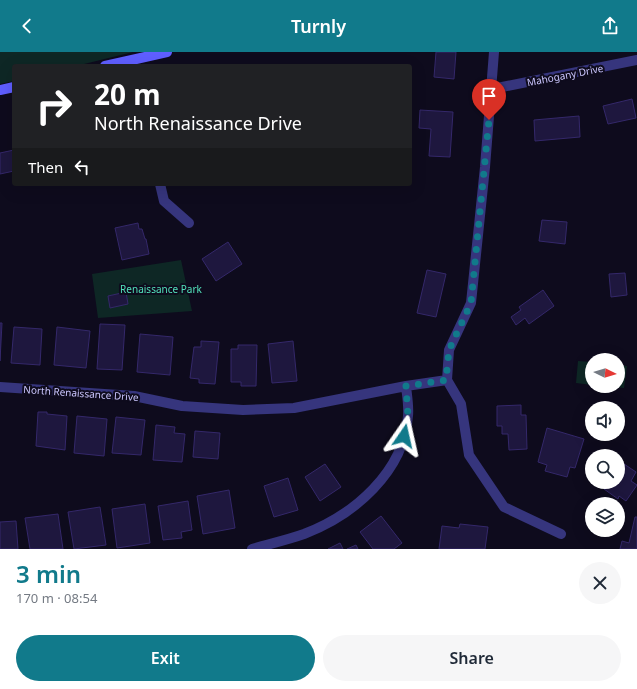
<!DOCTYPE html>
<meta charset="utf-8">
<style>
:root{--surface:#fff;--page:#f6f6f7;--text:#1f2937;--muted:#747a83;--accent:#117a8b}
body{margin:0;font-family:"Noto Sans",sans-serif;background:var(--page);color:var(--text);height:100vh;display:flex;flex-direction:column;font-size:15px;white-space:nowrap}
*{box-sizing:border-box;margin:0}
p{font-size:13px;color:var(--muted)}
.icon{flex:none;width:22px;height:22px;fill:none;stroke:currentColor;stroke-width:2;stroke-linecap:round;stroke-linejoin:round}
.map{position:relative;height:497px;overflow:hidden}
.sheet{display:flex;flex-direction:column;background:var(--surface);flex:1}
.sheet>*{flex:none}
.banner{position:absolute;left:12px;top:12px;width:400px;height:122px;border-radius:4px;box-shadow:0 4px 16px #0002;background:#202124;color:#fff;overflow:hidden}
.needle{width:26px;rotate:95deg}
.buttons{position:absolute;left:585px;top:301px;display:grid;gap:8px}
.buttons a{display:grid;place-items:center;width:40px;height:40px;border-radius:50%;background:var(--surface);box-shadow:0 4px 16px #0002;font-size:20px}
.pin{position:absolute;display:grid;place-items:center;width:34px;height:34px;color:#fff;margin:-41px -17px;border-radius:50% 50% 50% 0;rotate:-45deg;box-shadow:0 0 4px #0007}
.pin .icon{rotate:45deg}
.me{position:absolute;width:44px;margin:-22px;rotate:11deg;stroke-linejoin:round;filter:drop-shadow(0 0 3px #0008)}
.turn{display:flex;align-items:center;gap:14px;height:84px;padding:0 16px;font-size:18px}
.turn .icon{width:52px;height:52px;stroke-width:2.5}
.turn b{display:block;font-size:28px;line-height:34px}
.then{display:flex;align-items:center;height:38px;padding:0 16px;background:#0003;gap:8px;font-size:15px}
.round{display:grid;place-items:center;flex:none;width:42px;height:42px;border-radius:21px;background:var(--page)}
.summary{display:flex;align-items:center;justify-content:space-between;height:68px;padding:0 16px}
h1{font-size:24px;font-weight:600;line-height:30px;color:var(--accent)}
.button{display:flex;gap:8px;margin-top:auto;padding:8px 16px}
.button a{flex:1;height:46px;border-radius:24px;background:var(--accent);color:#fff;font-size:16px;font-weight:600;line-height:46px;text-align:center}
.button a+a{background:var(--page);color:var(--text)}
header{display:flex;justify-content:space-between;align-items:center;height:52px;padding:0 16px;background:var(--accent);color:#fff;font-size:18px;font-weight:600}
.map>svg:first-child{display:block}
.green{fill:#0e2725}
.building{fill:#1e173e;stroke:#34286a}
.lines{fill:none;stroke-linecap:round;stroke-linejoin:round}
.minor{stroke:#36357d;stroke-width:10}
.secondary{stroke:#5f5eff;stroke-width:10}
.route{stroke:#117a8b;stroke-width:7;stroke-dasharray:0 12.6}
.labels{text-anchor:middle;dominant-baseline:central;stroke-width:4;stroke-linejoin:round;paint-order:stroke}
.street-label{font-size:10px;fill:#ccc7ff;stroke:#0e0b1d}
.park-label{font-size:10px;fill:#52e0ba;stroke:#0e0b1d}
</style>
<header><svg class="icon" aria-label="back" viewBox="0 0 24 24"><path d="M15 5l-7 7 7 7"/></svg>Turnly<svg class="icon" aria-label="share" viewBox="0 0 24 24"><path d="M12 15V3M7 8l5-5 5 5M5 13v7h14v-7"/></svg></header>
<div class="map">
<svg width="637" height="497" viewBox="0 0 637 497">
<rect width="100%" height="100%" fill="#0e0b1d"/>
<!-- green -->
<path class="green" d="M0 0H133L76 14H14V29L0 32Z
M181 208 192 259 98 266 92 222Z
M578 309 592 310V333L576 331Z
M618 313 627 314 624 336 605 334H618Z"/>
<!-- building -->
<path class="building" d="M436 0H456L454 27 434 25Z
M632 47 636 66 608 72 603 54Z
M420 58 453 60 450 105 429 104 431 77 419 76Z
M579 64 580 85 535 89 534 68Z
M14 98V119L0 122V101Z
M542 168 567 170 565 192 539 189Z
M138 171 139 177H142L145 187H146L149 202 122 208 115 176Z
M228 190 242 212 216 229 202 207Z
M427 218 446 222 436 265 417 261Z
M625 221 627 243 611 245 609 222Z
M543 238 554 254 529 272 525 266 516 273 511 265 521 258 519 255Z
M126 240 128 252 110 256 108 244Z
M0 271H2L0 309Z
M100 272 125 273 122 318 97 317Z
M14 275 42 277 40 313 11 311Z
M57 275 90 279 86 316 54 313Z
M140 282 173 285 170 323 137 320Z
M201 289 219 290 215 332 199 331V327L190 326 194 295H201Z
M293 289 297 329 272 331 268 292Z
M238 293H257L256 334H241V330H231V297H238Z
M521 353V363H526L527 397 509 398 508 382H502V374H497V354Z
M38 360H47V362L67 364 65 398 36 394Z
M77 364 107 367 104 404 74 401Z
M116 365 145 368 141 403 112 401Z
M156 373 175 375 174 381 185 382 182 410 153 408Z
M547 376 584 387 575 416 570 415 567 425 545 419 547 413 538 410Z
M195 379 220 381 218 407 193 405Z
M603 400 608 403 609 402 612 404H600Z
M618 408 636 420 631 429 637 433 626 449 619 444 618 447 604 437 606 434 600 430H618Z
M325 412 341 435 320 449 305 425Z
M592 416V425L588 422Z
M288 426 298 458 274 465 264 434Z
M229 438 235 476 203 482 197 444Z
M188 449 192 478 181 480 182 486 163 488 158 454Z
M145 452 150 491 117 496 112 457Z
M100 455 106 493 74 497 68 460Z
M58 462 63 497H30L25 466Z
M381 464 402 491 394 497H373L360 480Z
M635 465H637V497H620L622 489 629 491Z
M16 469 18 497H0V470Z
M460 472 488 475 485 497H439L442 474 459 476Z
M340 491 343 497H328Z
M356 493 358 497H347Z"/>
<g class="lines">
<!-- minor -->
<path class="minor" d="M492 37 637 8
M160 132 164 149 189 171
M447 328 449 298 471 251 485 115 494 0
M447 328 461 352 469 403 504 455 561 482
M0 335 134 344 182 354 243 358 294 356 406 334 447 328
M252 497C269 492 287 488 304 482 354 463 404 420 408 364 409 354 407 344 406 334"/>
<!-- secondary -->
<path class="secondary" d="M105 14 167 0
M0 38 14 35"/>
</g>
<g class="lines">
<!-- route -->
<path class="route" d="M404 384 408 364 406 334 446 328 449 298 471 251 489 68"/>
</g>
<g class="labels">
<!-- street labels -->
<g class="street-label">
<text transform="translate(565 23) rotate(-11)">Mahogany Drive</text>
<text transform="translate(81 341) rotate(4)">North Renaissance Drive</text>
</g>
<!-- park labels -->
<g class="park-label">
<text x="161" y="237">Renaissance Park</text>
</g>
</g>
</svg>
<div class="buttons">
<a><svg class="needle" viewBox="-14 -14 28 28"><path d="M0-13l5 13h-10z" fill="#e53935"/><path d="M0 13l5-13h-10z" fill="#747a83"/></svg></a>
<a><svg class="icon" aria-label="sound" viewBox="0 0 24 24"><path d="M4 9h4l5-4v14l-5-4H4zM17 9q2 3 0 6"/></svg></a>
<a><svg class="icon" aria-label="search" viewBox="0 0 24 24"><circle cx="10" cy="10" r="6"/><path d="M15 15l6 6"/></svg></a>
<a><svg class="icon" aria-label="layers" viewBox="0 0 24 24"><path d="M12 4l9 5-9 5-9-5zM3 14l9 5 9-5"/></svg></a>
</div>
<div class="pin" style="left:489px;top:68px;background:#d93025"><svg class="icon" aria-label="arrive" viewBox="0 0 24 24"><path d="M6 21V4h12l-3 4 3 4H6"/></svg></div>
<svg class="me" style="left:404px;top:384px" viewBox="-20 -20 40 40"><path d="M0-17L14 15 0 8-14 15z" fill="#117a8b" stroke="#fff" stroke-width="4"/></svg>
<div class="banner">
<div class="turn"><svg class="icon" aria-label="right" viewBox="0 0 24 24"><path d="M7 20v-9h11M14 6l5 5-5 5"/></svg><div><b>20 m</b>North Renaissance Drive</div></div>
<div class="then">Then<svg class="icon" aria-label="left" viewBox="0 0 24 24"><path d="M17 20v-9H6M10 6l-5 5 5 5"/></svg></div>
</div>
</div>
<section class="sheet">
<div class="summary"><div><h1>3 min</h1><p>170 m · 08:54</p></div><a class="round"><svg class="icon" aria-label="close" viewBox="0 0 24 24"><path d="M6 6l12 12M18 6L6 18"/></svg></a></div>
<div class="button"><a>Exit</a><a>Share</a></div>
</section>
